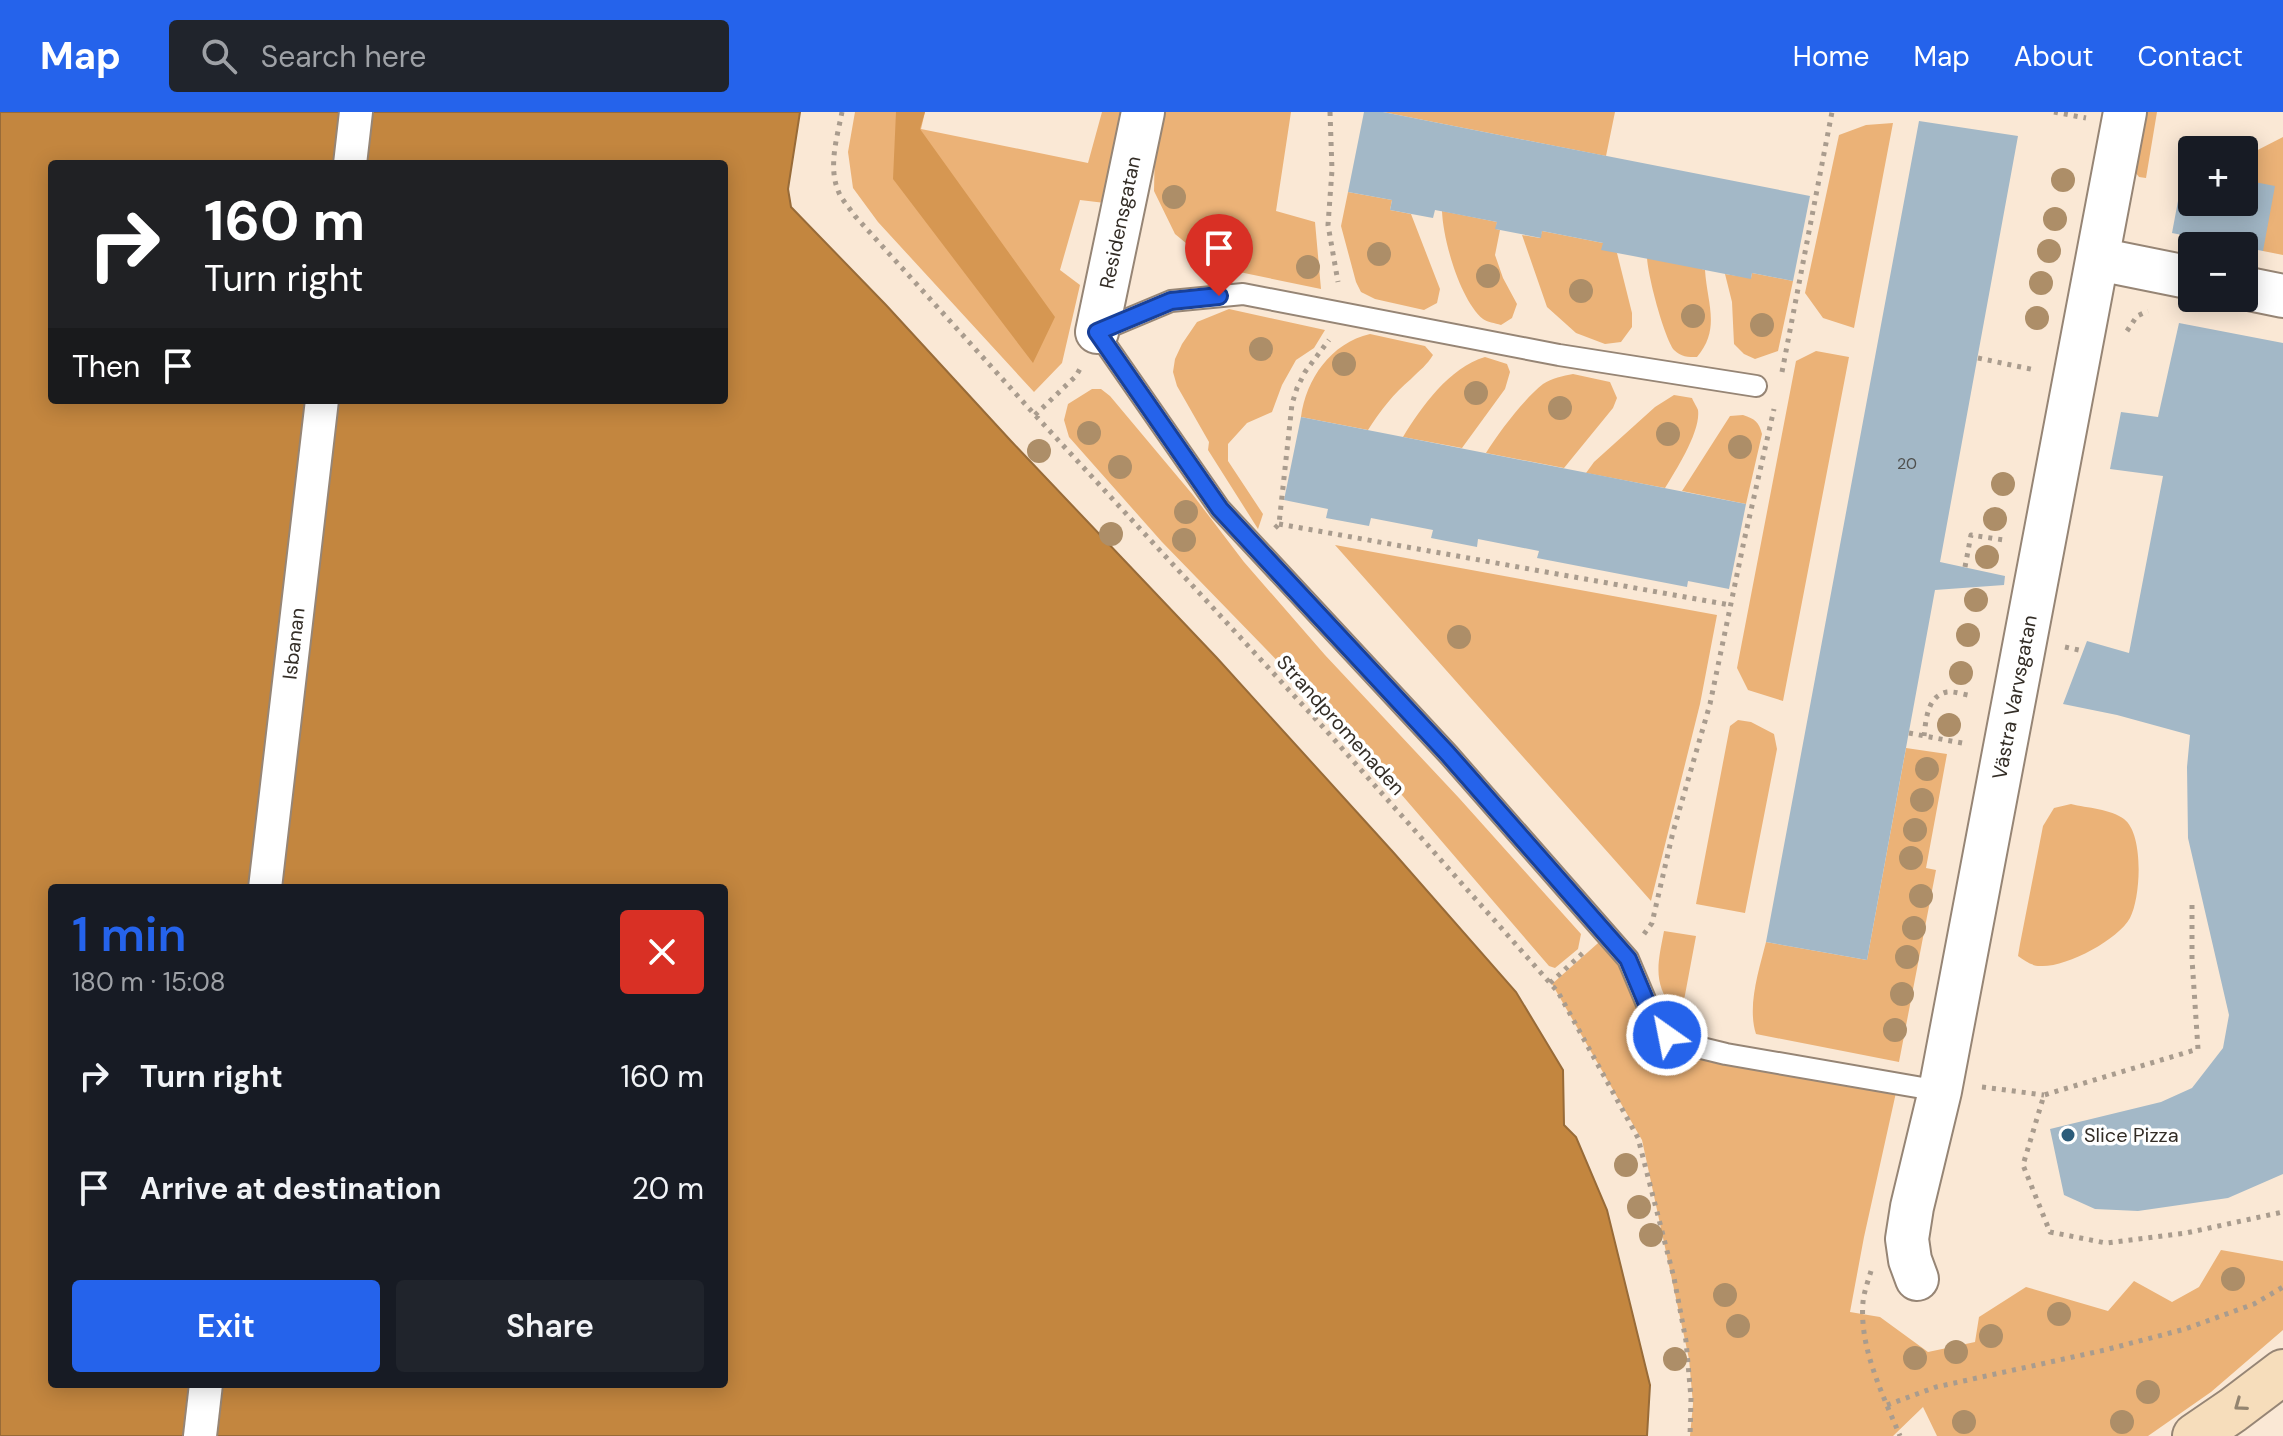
<!DOCTYPE html>
<meta charset="utf-8">
<style>
:root{--surface:#171b24;--page:#20242c;--text:#f1f3f6;--muted:#9ea1a6;--accent:#2563eb}
body{margin:0;font-family:"DM Sans",sans-serif;background:var(--page);color:var(--text);height:100vh;display:flex;flex-direction:column;font-size:30px;white-space:nowrap}
*{box-sizing:border-box;margin:0}
p{font-size:26px;color:var(--muted)}
.icon{flex:none;width:44px;height:44px;fill:none;stroke:currentColor;stroke-width:2;stroke-linecap:round;stroke-linejoin:round}
.map{position:relative;flex:1;overflow:hidden}
.panel{position:absolute;left:48px;top:772px;width:680px;height:504px;display:flex;flex-direction:column;background:var(--surface);border-radius:8px;box-shadow:0 4px 20px #0003}
.panel>*{flex:none}
.hud{position:absolute;left:48px;top:48px;width:680px;height:244px;border-radius:8px;box-shadow:0 4px 20px #0003;background:#202124;color:#fff;overflow:hidden}
.fabs{position:absolute;left:2178px;top:24px;display:grid;gap:16px}
.fabs a{display:grid;place-items:center;width:80px;height:80px;border-radius:8px;background:var(--surface);box-shadow:0 4px 20px #0003;font-size:40px}
.pin{position:absolute;display:grid;place-items:center;width:68px;height:68px;color:#fff;margin:-82px -34px;border-radius:50% 50% 50% 0;rotate:-45deg;box-shadow:0 0 8px #0007}
.pin .icon{rotate:45deg}
.me{position:absolute;width:88px;margin:-44px;rotate:327deg;stroke-linejoin:round;filter:drop-shadow(0 0 6px #0008)}
.turn{display:flex;align-items:center;gap:28px;height:168px;padding:0 24px;font-size:36px}
.turn .icon{width:104px;height:104px;stroke-width:2.5}
.turn b{display:block;font-size:56px;line-height:68px}
.then{display:flex;align-items:center;height:76px;padding:0 24px;background:#0003;gap:16px;font-size:30px}
.round{display:grid;place-items:center;flex:none;width:84px;height:84px;border-radius:8px;background:var(--page)}
.overview{display:flex;align-items:center;justify-content:space-between;height:136px;padding:0 24px}
h1{font-size:48px;font-weight:600;line-height:60px;color:var(--accent)}
.action{display:flex;gap:16px;margin-top:auto;padding:16px 24px}
.action a{flex:1;height:92px;border-radius:8px;background:var(--accent);color:#fff;font-size:32px;font-weight:600;line-height:92px;text-align:center}
.action a+a{background:var(--page);color:var(--text)}
ul{padding:0;list-style:none}
li{display:flex;align-items:center;gap:24px;height:112px;padding:0 24px}
li div{flex:1}
li b{display:block;font-size:30px}
li em{font-style:normal}
header{display:flex;align-items:center;gap:48px;box-sizing:border-box;height:112px;padding:0 40px;background:var(--accent);color:#fff}
header strong{font-size:38px}
nav{display:flex;gap:44px;margin-inline-start:auto;font-size:28px}
.search{width:560px;height:72px;background:var(--page);display:flex;align-items:center;gap:20px;box-sizing:border-box;padding:0 28px;border-radius:8px;color:var(--muted);font-size:30px}
.map>svg:first-child{display:block}
.green{fill:#ebb277}
.forest{fill:#d69752}
.water{fill:#c3863f;stroke:#986b38;stroke-width:2;fill-rule:evenodd}
.building{fill:#a3b8c7}
.lines{fill:none;stroke-linecap:round;stroke-linejoin:round}
.service-casing{stroke:#968575;stroke-width:24}
.pedestrian-casing{stroke:#968575;stroke-width:36}
.minor-casing{stroke:#968575;stroke-width:46}
.secondary-casing{stroke:#968575;stroke-width:48}
.path{stroke:#a99c8e;stroke-width:5;stroke-dasharray:4 6;stroke-linecap:butt}
.service{stroke:#fff;stroke-width:20}
.pedestrian{stroke:#fff;stroke-width:32}
.minor{stroke:#fff;stroke-width:42}
.secondary{stroke:#f6ddbb;stroke-width:44}
.tree{fill:#ad8e68}
.oneway{stroke:#948570}
.route-casing{stroke:#184099;stroke-width:20}
.route{stroke:#2563eb;stroke-width:14}
.poi-dot{fill:#2c5c7a;stroke:#fff;stroke-width:3}
.labels{text-anchor:middle;dominant-baseline:central;stroke-width:7;stroke-linejoin:round;paint-order:stroke}
.number-label{font-size:16px;fill:#4f504e}
.street-label{font-size:20px;fill:#332d26;stroke:#fff}
.poi-label{font-size:20px;fill:#332d26;stroke:#fff;text-anchor:start}
</style>
<header>
<strong>Map</strong>
<div class="search"><svg class="icon" aria-label="search" viewBox="0 0 24 24"><circle cx="10" cy="10" r="6"/><path d="M15 15l6 6"/></svg>Search here</div>
<nav><a>Home</a><a>Map</a><a>About</a><a>Contact</a></nav>
</header>
<div class="map">
<svg width="2283" height="1324" viewBox="0 0 2283 1324">
<rect width="100%" height="100%" fill="#fae8d5"/>
<!-- green -->
<path class="green" d="M855 0H925L921 17 1088 51 1102 0H1127L1105 91 1080 88 1060 158 1080 173 1062 251 1034 280 878 110 853 76 848 40Z
M1164 0H1291L1276 99 1315 110 1321 177 1215 155 1175 122 1154 79 1155 32Z
M1383 0H1615L1606 44Z
M2146 0H2157L2146 66 2139 65 2135 60Z
M1893 11 1854 216 1823 206 1805 181 1839 23 1866 13Z
M2283 25V143L2263 139C2255 109 2240 75 2246 44Z
M1348 80 1392 88 1390 98 1411 102 1440 177 1437 191 1424 198 1375 187 1361 180 1356 170 1341 114Z
M1442 99 1497 110 1496 117 1500 118 1495 143 1503 166 1517 192 1512 206 1501 213C1495 211 1487 210 1483 207 1460 188 1443 128 1442 99Z
M1542 119 1603 131 1617 141 1632 201V215L1621 230 1605 232 1576 221 1547 195 1522 123 1540 126Z
M1647 140 1705 158C1707 191 1721 217 1697 245 1688 245 1681 245 1674 238 1664 226 1645 155 1647 140Z
M1752 161 1793 169 1778 239 1755 247 1744 242 1734 232 1732 190 1725 162 1751 166Z
M1229 197 1325 218 1314 236 1296 248 1282 273 1272 300 1247 311 1228 332V349L1263 402 1258 417 1208 338 1209 330 1177 274 1173 260 1175 247 1182 232 1197 210Z
M1370 222 1425 234 1433 243C1427 253 1420 258 1411 267 1394 281 1380 299 1368 318L1301 305C1306 267 1331 231 1370 222Z
M1816 239 1849 245 1783 589 1748 578 1737 556 1796 249Z
M1485 245 1507 252 1510 260 1505 277 1462 336 1403 325C1422 294 1449 256 1485 245Z
M1573 262 1610 270 1617 286 1613 296 1564 356 1486 341C1499 320 1524 287 1543 272 1552 266 1563 264 1573 262Z
M1092 277H1101L1110 284 1193 383 1244 450 1325 543 1459 686 1581 822 1578 837 1555 856 1549 854 1358 632 1162 430 1069 325 1064 308 1068 292Z
M1674 283 1692 286C1693 289 1697 295 1698 298 1701 319 1676 358 1665 376L1586 361 1594 350 1655 295Z
M1743 303C1755 307 1759 310 1762 322L1746 392 1682 379 1730 304Z
M1335 433 1717 503 1700 592 1651 789Z
M1738 608 1751 610 1774 622 1777 637 1745 801 1696 792 1730 614Z
M1906 636 1947 642 1926 756 1936 758 1899 950 1756 922C1747 894 1759 858 1766 830L1867 848Z
M2071 692C2087 696 2111 697 2124 707 2144 722 2141 785 2130 806 2118 828 2065 856 2040 854 2032 854 2025 849 2018 844L2020 832 2043 714 2054 696Z
M1664 819 1696 824 1682 899 1674 898C1652 871 1658 851 1664 819Z
M1606 824 1668 927 1897 976 1864 1125 1850 1200 1880 1205 1928 1240 1975 1230 1979 1205 2026 1175 2108 1199 2134 1169 2172 1190 2199 1175 2221 1138 2283 1149V1218L2211 1280 2148 1324H1937L1923 1295 1893 1324H1690L1693 1292 1689 1247 1642 1028 1552 872Z"/>
<!-- forest -->
<path class="forest" d="M896 0H925L920 17 1055 205 1033 251 893 67Z"/>
<!-- water -->
<path class="water" d="M0 0H800L788 77 791 95 886 193 1011 329 1217 546 1393 740 1516 880 1563 958 1564 1013 1576 1025 1607 1098 1650 1273 1647 1324H0ZM52 52H724V288H52ZM52 776H724V1272H52Z"/>
<!-- building -->
<path class="building" d="M1364 0H1383L1810 84 1793 169 1752 161 1751 167 1633 144 1601 138 1603 131 1542 119 1541 126 1495 117 1497 110 1435 98 1433 106 1390 98 1392 88 1348 80Z
M1919 9 2018 24 1940 450 2005 464 2004 473 1935 478 1867 848 1766 830Z
M2184 57 2192 58V90H2244V68L2275 74 2263 139 2172 121Z
M2179 211 2283 231V1062L2228 1086 2138 1099 2095 1097 2064 1083 2050 1017 2161 990 2192 976 2223 936 2229 903 2188 726 2187 655 2190 623 2117 603 2063 592 2087 529 2129 541 2163 364 2110 357 2121 300 2158 305Z
M1301 305 1746 392 1729 477 1688 469 1687 475 1537 446 1539 439 1478 427 1477 435 1431 426 1433 418 1371 406 1369 414 1326 406 1328 397 1284 388Z"/>
<g class="lines">
<defs>
<path id="service" d="M1756 274 1559 243 1243 182 1171 189 1097 220 1220 397 1448 642 1628 847 1649 897 1667 923 1685 932 1726 942 1940 979"/>
<g id="pedestrian">
<path d="M350 52 356 0"/>
<path id="s1" d="M265 776 322 288"/>
<path d="M200 1324 206 1272"/>
</g>
<g id="minor">
<path d="M2098 147 2192 166"/>
<path d="M2244 176 2283 184"/>
<path id="s2" d="M1097 220 1143 0"/>
<path id="s3" d="M1917 1167 1910 1148 1907 1127 1912 1095 1940 979 2125 0"/>
</g>
<path id="secondary" d="M2195 1324 2233 1298 2283 1260"/>
</defs>
<!-- service casing -->
<use href="#service" class="service-casing"/>
<!-- pedestrian casing -->
<use href="#pedestrian" class="pedestrian-casing"/>
<!-- minor casing -->
<use href="#minor" class="minor-casing"/>
<!-- secondary casing -->
<use href="#secondary" class="secondary-casing"/>
<!-- path -->
<path class="path" d="M842 0C837 26 827 57 840 83 844 90 850 97 855 104L1035 303 1323 615 1558 880 1638 1026 1674 1166 1686 1229 1691 1286 1690 1324
M1330 0 1332 58 1328 113 1338 170
M2054 0 2086 6
M2127 219 2137 204 2148 199
M1978 246 2035 258
M1782 260 1832 0
M1035 303 1076 264 1081 255
M1279 412 1730 493
M1275 416 1279 412 1292 292 1297 276 1305 260 1329 228
M1965 455 1971 423 2004 428
M2065 535 2083 539
M1909 621 1967 632
M1924 624C1926 608 1927 584 1947 580 1954 579 1965 583 1973 584
M2192 793V847L2198 937 2044 983 2023 1053 2050 1120 2106 1131 2186 1121 2283 1100
M1644 822 1652 811 1673 720 1710 592 1744 429 1774 297
M1550 871 1585 839
M1982 975 2044 983
M1871 1159C1868 1169 1864 1180 1863 1190 1859 1236 1883 1283 1900 1324
M1887 1293 1936 1275 2105 1238 2185 1217 2254 1192 2283 1175"/>
<!-- service -->
<use href="#service" class="service"/>
<!-- pedestrian -->
<use href="#pedestrian" class="pedestrian"/>
<!-- minor -->
<use href="#minor" class="minor"/>
<!-- secondary -->
<use href="#secondary" class="secondary"/>
</g>
<!-- trees -->
<g class="tree">
<circle cx="2063" cy="68" r="12"/>
<circle cx="1174" cy="85" r="12"/>
<circle cx="2055" cy="107" r="12"/>
<circle cx="1202" cy="128" r="12"/>
<circle cx="2049" cy="139" r="12"/>
<circle cx="1379" cy="142" r="12"/>
<circle cx="1308" cy="155" r="12"/>
<circle cx="1488" cy="164" r="12"/>
<circle cx="2041" cy="171" r="12"/>
<circle cx="1581" cy="179" r="12"/>
<circle cx="1693" cy="204" r="12"/>
<circle cx="2037" cy="206" r="12"/>
<circle cx="1762" cy="213" r="12"/>
<circle cx="1261" cy="237" r="12"/>
<circle cx="1344" cy="252" r="12"/>
<circle cx="1476" cy="281" r="12"/>
<circle cx="1560" cy="296" r="12"/>
<circle cx="1089" cy="321" r="12"/>
<circle cx="1668" cy="322" r="12"/>
<circle cx="1740" cy="335" r="12"/>
<circle cx="1039" cy="339" r="12"/>
<circle cx="1120" cy="355" r="12"/>
<circle cx="2003" cy="372" r="12"/>
<circle cx="1186" cy="400" r="12"/>
<circle cx="1995" cy="407" r="12"/>
<circle cx="1111" cy="422" r="12"/>
<circle cx="1184" cy="428" r="12"/>
<circle cx="1987" cy="445" r="12"/>
<circle cx="1976" cy="488" r="12"/>
<circle cx="1968" cy="523" r="12"/>
<circle cx="1459" cy="525" r="12"/>
<circle cx="1961" cy="561" r="12"/>
<circle cx="1949" cy="613" r="12"/>
<circle cx="1927" cy="657" r="12"/>
<circle cx="1922" cy="688" r="12"/>
<circle cx="1915" cy="718" r="12"/>
<circle cx="1911" cy="746" r="12"/>
<circle cx="1921" cy="784" r="12"/>
<circle cx="1914" cy="816" r="12"/>
<circle cx="1907" cy="845" r="12"/>
<circle cx="1902" cy="882" r="12"/>
<circle cx="1895" cy="918" r="12"/>
<circle cx="1626" cy="1053" r="12"/>
<circle cx="1639" cy="1095" r="12"/>
<circle cx="1651" cy="1123" r="12"/>
<circle cx="2233" cy="1167" r="12"/>
<circle cx="1725" cy="1183" r="12"/>
<circle cx="2059" cy="1202" r="12"/>
<circle cx="1738" cy="1214" r="12"/>
<circle cx="1991" cy="1224" r="12"/>
<circle cx="1956" cy="1240" r="12"/>
<circle cx="1915" cy="1246" r="12"/>
<circle cx="1675" cy="1247" r="12"/>
<circle cx="2148" cy="1280" r="12"/>
<circle cx="1964" cy="1310" r="12"/>
<circle cx="2122" cy="1310" r="12"/>
</g>
<!-- one-way arrows -->
<defs><path id="oneway-chevron" d="M-2-3.5L2.5 0L-2 3.5" fill="none" stroke-width="1.6" stroke-linecap="round" stroke-linejoin="round" transform="scale(2)"/></defs>
<use class="oneway" href="#oneway-chevron" transform="translate(2240 1293) rotate(144)"/>
<g class="lines">
<defs>
<path id="route" d="M1219 184 1171 189 1097 220 1220 397 1448 642 1628 847 1649 897 1667 923"/>
</defs>
<!-- route casing -->
<use href="#route" class="route-casing"/>
<!-- route -->
<use href="#route" class="route"/>
</g>
<!-- markers -->
<circle class="poi-dot" cx="2068" cy="1023" r="8"/>
<g class="labels">
<!-- number labels -->
<g class="number-label">
<text x="1907" y="351">20</text>
</g>
<!-- street labels -->
<g class="street-label">
<text stroke="none"><textPath href="#s2" startOffset="112">Residensgatan</textPath></text>
<text stroke="none"><textPath href="#s1" startOffset="246">Isbanan</textPath></text>
<text stroke="none"><textPath href="#s3" startOffset="594">Västra Varvsgatan</textPath></text>
<text transform="translate(1341 613) rotate(48)">Strandpromenaden</text>
</g>
<!-- poi labels -->
<g class="poi-label">
<text x="2084" y="1023">Slice Pizza</text>
</g>
</g>
</svg>
<div class="fabs">
<a>+</a>
<a>−</a>
</div>
<div class="pin" style="left:1219px;top:184px;background:#d93025"><svg class="icon" aria-label="arrive" viewBox="0 0 24 24"><path d="M6 21V4h12l-3 4 3 4H6"/></svg></div>
<svg class="me" style="left:1667px;top:923px" viewBox="-20 -20 40 40"><circle r="17" fill="#2563eb" stroke="#fff" stroke-width="3"/><path d="M0-11L8 9 0 5-8 9z" fill="#fff"/></svg>
<div class="hud">
<div class="turn"><svg class="icon" aria-label="right" viewBox="0 0 24 24"><path d="M7 20v-9h11M14 6l5 5-5 5"/></svg><div><b>160 m</b>Turn right</div></div>
<div class="then">Then<svg class="icon" aria-label="arrive" viewBox="0 0 24 24"><path d="M6 21V4h12l-3 4 3 4H6"/></svg></div>
</div>
<section class="panel">
<div class="overview"><div><h1>1 min</h1><p>180 m · 15:08</p></div><a class="round" style="background:#d93025;color:#fff"><svg class="icon" aria-label="close" viewBox="0 0 24 24"><path d="M6 6l12 12M18 6L6 18"/></svg></a></div>
<ul>
<li><svg class="icon" aria-label="right" viewBox="0 0 24 24"><path d="M7 20v-9h11M14 6l5 5-5 5"/></svg><div><b>Turn right</b></div><em>160 m</em></li>
<li><svg class="icon" aria-label="arrive" viewBox="0 0 24 24"><path d="M6 21V4h12l-3 4 3 4H6"/></svg><div><b>Arrive at destination</b></div><em>20 m</em></li>
</ul>
<div class="action"><a>Exit</a><a>Share</a></div>
</section>
</div>
